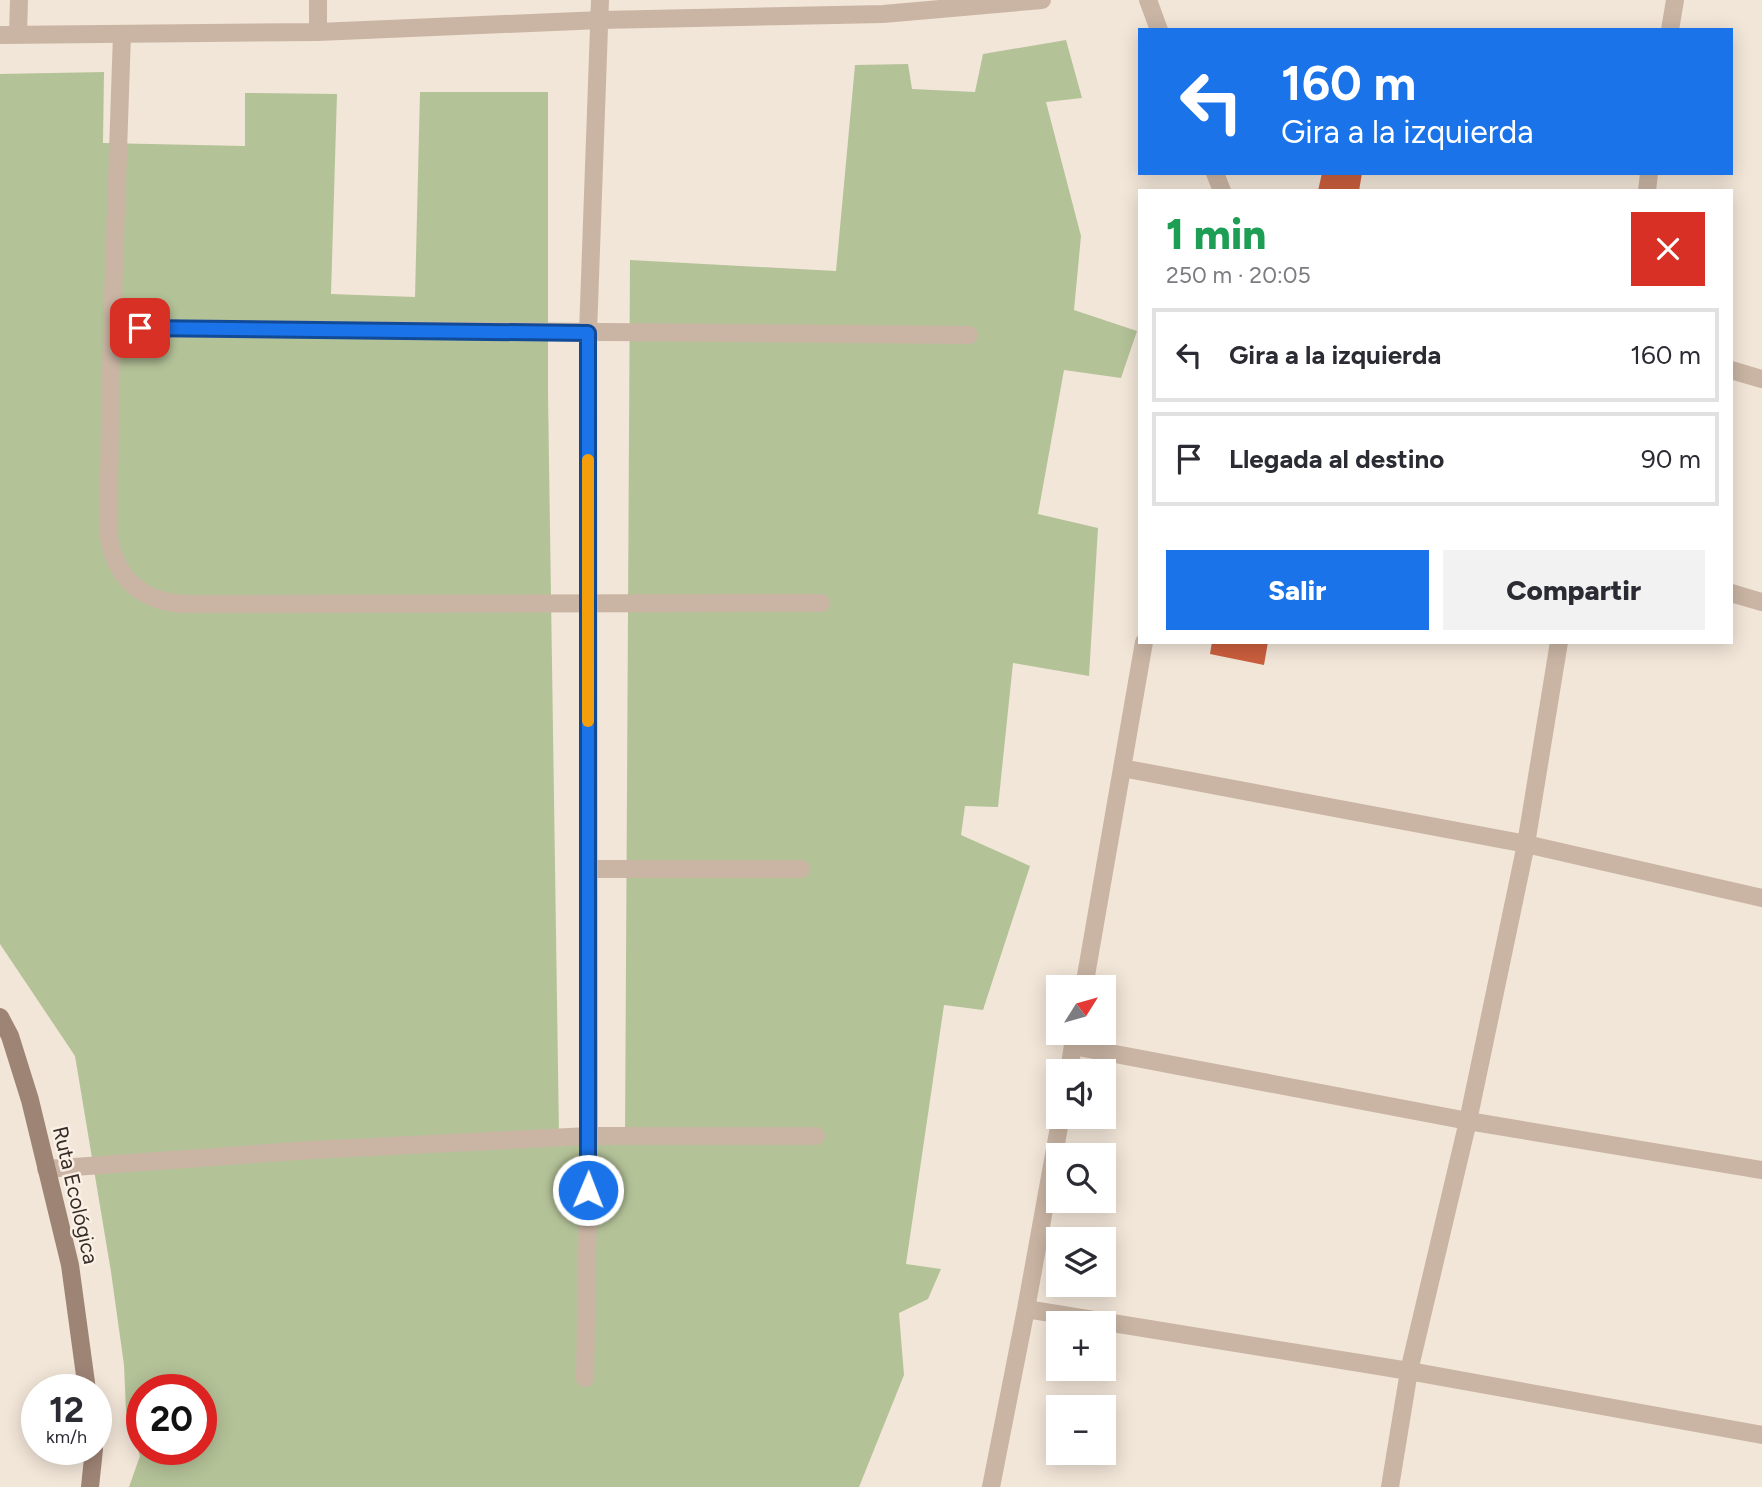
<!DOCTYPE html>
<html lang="es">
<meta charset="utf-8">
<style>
:root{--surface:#fff;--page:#f2f2f3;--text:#2b2b33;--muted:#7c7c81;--line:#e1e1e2;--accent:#1a73e8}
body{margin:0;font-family:Figtree,sans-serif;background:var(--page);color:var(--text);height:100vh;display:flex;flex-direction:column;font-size:26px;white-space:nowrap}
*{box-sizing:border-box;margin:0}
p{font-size:23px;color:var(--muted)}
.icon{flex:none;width:38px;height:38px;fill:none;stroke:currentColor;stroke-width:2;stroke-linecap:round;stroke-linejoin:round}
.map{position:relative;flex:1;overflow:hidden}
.details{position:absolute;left:1138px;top:189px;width:595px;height:455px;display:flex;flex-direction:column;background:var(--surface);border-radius:0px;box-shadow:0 4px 18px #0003}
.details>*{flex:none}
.hud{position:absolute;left:1138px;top:28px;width:595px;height:147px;border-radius:0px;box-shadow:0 4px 18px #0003;background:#1a73e8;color:#fff;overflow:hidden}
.needle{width:46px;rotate:53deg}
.fabs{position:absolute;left:1046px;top:975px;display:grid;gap:14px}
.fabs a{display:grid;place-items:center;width:70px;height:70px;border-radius:0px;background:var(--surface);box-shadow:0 4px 18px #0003;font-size:35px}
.speed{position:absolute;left:21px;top:1374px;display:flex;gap:14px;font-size:35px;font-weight:700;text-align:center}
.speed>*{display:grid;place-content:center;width:91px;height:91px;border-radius:50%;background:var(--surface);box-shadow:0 4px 18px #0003;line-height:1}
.speed small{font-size:18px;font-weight:400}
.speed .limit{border:10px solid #d22;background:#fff;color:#111}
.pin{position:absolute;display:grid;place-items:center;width:60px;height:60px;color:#fff;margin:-30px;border-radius:14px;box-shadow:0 4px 10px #0006}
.me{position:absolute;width:77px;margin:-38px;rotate:1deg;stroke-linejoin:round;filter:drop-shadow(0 0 5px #0008)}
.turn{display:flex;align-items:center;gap:24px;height:147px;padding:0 28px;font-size:32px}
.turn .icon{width:91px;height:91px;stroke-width:2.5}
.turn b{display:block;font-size:49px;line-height:60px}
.round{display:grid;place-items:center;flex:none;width:74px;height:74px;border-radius:0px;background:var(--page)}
.headline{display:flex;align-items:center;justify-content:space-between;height:119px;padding:0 28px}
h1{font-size:42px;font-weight:800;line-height:52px;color:#1e9e55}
.cta{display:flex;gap:14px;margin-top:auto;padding:14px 28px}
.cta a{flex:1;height:80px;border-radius:0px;background:var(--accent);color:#fff;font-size:28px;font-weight:800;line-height:80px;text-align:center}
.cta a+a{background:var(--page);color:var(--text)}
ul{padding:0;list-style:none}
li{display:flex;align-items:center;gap:21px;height:94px;margin:0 14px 10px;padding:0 14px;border:4px solid var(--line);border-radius:0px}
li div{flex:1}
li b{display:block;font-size:26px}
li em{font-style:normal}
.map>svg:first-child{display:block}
.green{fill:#b4c298;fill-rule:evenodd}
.building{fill:#cb5f3e}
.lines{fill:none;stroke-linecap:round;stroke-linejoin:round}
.service{stroke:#cab5a4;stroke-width:18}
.minor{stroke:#cab5a4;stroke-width:18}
.secondary{stroke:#9e8475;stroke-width:18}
.route-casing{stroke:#114b97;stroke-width:18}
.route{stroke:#1a73e8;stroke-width:12}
.slow{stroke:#f59e0b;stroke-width:12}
.labels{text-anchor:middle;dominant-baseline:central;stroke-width:5;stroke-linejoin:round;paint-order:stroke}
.street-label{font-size:21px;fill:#362b26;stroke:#faf0e5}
</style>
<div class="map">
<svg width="1762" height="1487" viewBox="0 0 1762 1487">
<rect width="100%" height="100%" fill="#f2e6d8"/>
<!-- green -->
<path class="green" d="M1066 40 1082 98 1046 102 1081 236 1074 310 1137 331 1121 378 1064 370 1038 514 1098 528 1089 676 1013 663 998 807 965 806 961 835 1030 866 983 1010 944 1005 906 1264 941 1269 928 1299 899 1313 904 1375 859 1487H129L140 1456 126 1410 124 1365 111 1272 75 1056 0 944V74L104 72 103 143 245 146V93L337 94 331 294 415 297 420 92H548V394L559 1136 625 1139 630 260 836 271 855 65 908 64 912 89 975 92 983 54ZM142 1390H201V1449H142Z"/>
<!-- building -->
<path class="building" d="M1322 173H1362L1359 191H1318Z
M1212 642H1268L1264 665 1210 654Z"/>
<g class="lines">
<!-- service -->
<path class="service" d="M122 34 112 328 108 530C113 575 138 601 184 604L821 603
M112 328 969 335
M588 869H801
M46 1169 311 1150 589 1136H816
M585 1378 589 1136"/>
<!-- minor -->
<path class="minor" d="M318 0V32
M1148 0 1159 30
M1670 30 1675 0
M0 35 318 32 601 20 883 14 1042 0
M18 35 19 0
M1215 173 1222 191
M1647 191 1649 173
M1731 370 1762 379
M1731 593 1762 602
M1122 768 1526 844 1762 898
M1084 987 1144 642
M1073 1046 1468 1121 1762 1170
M1069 1071 1075 1032
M589 1136 588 333 600 0
M1026 1309 1409 1371 1762 1435
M991 1487 1026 1309 1061 1116
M1390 1487 1409 1371 1468 1121 1526 844 1559 642"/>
<!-- secondary -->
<path class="secondary" d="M0 1017 10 1036 30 1100 70 1265 87 1390
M90 1487 94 1449"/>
</g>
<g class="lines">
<defs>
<path id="route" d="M140 328 588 333V1190"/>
</defs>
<!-- route casing -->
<use href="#route" class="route-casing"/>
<!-- route -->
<use href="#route" class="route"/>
<!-- slow -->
<path class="slow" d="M588 460V721"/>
</g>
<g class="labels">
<!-- street labels -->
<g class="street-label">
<text transform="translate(76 1195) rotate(77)">Ruta Ecológica</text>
</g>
</g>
</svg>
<div class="fabs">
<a><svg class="needle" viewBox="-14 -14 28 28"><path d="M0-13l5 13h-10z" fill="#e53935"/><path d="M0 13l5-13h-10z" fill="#7c7c81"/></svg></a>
<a><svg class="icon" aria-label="sound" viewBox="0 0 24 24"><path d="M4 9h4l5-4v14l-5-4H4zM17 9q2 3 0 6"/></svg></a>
<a><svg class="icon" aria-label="search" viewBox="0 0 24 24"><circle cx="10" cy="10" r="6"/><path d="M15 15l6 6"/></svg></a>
<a><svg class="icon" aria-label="layers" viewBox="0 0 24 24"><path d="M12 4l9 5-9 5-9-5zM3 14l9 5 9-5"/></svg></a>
<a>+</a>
<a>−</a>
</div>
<div class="speed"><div>12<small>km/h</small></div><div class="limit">20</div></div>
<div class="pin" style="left:140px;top:328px;background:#d93025"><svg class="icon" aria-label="arrive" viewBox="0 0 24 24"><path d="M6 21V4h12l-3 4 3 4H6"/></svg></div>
<svg class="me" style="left:588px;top:1190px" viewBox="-20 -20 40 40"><circle r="17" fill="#1a73e8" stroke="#fff" stroke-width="3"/><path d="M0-11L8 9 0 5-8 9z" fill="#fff"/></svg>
<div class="hud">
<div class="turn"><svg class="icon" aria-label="left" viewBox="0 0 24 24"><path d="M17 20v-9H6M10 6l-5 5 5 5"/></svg><div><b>160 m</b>Gira a la izquierda</div></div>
</div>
<section class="details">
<div class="headline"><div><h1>1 min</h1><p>250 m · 20:05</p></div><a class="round" style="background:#d93025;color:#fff"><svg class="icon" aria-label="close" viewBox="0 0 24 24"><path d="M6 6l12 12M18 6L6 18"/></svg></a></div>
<ul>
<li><svg class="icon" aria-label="left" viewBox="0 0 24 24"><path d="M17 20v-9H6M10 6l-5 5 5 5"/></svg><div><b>Gira a la izquierda</b></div><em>160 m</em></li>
<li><svg class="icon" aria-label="arrive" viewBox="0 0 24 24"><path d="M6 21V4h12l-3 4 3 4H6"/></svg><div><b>Llegada al destino</b></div><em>90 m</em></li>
</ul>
<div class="cta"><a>Salir</a><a>Compartir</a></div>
</section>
</div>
